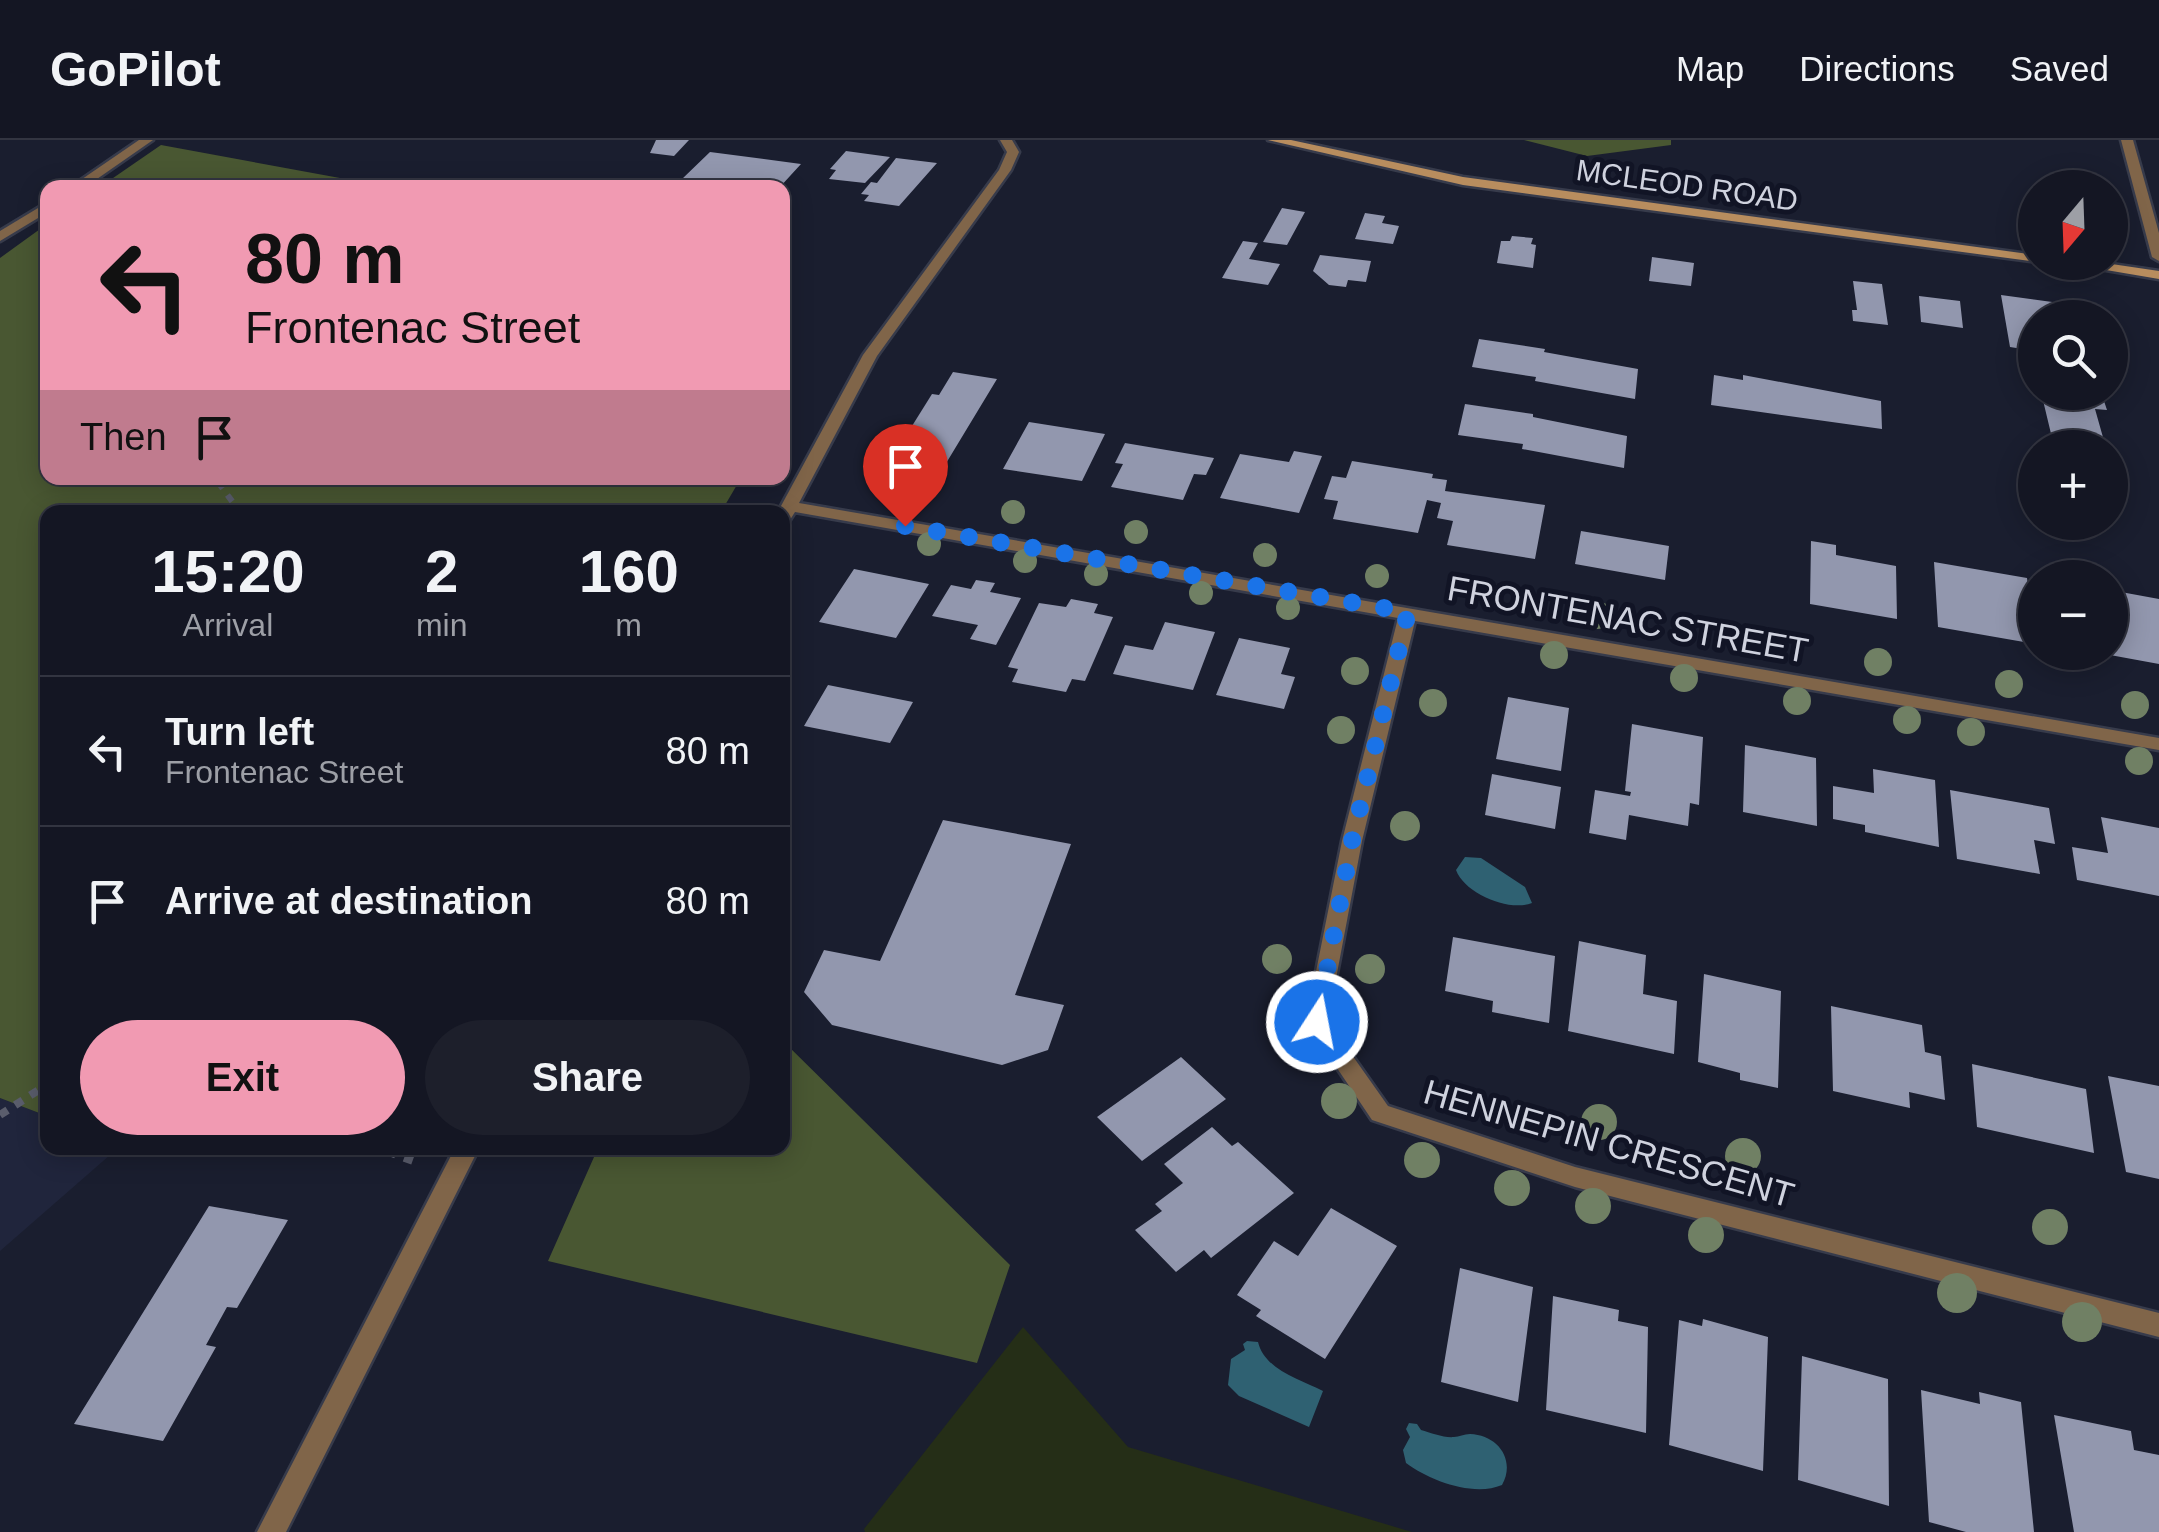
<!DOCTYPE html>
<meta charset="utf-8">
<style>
:root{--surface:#141623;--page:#1d1f2b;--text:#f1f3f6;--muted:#9d9fa6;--line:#333541;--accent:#f19ab2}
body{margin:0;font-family:Arial,sans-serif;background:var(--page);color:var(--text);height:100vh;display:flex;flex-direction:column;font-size:38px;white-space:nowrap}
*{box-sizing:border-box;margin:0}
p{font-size:32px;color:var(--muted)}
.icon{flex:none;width:55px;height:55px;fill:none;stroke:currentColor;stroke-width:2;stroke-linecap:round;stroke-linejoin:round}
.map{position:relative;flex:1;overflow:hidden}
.details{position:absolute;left:40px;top:365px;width:750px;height:650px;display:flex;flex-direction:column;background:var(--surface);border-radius:20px;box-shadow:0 5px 25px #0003,0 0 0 2px var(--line)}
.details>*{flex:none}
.hud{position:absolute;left:40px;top:40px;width:750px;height:305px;border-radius:20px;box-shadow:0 5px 25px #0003,0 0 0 2px var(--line);background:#f19ab2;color:#111;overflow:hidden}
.needle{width:65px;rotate:199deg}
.buttons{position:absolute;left:2018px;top:30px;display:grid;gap:20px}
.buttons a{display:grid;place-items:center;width:110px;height:110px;border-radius:50%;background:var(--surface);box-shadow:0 5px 25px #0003,0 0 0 2px var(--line);font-size:50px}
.pin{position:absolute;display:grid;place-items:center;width:85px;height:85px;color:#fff;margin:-102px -42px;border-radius:50% 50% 50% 0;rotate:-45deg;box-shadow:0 0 10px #0007}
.pin .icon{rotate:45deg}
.me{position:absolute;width:110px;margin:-55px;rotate:11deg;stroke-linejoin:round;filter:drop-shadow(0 0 8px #0008)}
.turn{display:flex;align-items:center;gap:35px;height:210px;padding:0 40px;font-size:45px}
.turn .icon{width:130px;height:130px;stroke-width:2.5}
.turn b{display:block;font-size:70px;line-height:85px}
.then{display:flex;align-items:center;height:95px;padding:0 40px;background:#0003;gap:20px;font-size:38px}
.eta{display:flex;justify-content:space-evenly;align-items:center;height:170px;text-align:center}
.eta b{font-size:60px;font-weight:700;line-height:70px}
.primary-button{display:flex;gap:20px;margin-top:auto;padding:20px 40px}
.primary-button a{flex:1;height:115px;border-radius:60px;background:var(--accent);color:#111;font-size:40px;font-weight:700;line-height:115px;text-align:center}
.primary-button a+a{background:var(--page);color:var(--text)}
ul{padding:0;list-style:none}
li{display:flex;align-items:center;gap:30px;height:150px;padding:0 40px;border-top:2px solid var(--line)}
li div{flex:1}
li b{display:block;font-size:38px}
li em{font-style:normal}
header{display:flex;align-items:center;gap:60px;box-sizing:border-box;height:140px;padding:0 50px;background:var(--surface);border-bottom:2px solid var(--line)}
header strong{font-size:48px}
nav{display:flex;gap:55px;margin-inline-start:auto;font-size:35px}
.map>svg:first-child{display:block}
.built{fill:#20253c}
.green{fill:#252e17}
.forest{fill:#495732}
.water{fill:#2f6172}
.building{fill:#9297ae}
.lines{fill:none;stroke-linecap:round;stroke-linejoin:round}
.lane-casing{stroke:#373b4b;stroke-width:5}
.street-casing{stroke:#373b4b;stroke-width:5}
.secondary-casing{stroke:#373b4b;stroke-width:5}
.path-far2{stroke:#5a5d6c;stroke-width:4;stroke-dasharray:5 5;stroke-linecap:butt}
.path-far1{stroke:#5a5d6c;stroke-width:6;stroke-dasharray:8 8;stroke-linecap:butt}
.path{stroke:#5a5d6c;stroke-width:8;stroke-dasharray:9 9;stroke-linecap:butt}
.lane{fill:#806549;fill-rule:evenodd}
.street{fill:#806549;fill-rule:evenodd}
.secondary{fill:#b88d5e;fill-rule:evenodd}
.tree{fill:#708064}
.route{stroke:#1a73e8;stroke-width:18;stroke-dasharray:0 32.4}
.labels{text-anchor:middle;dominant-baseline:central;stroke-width:10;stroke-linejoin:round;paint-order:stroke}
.far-street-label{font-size:30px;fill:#cfd2de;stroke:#111425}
.street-label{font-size:35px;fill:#cfd2de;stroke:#111425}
</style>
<header>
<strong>GoPilot</strong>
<nav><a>Map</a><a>Directions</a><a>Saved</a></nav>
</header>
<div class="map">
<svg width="2159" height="1392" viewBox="0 0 2159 1392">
<rect width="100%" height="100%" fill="#1a1e2f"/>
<!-- built -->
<path class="built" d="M0 958 47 976 48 1008H118L0 1111Z"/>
<!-- green -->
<path class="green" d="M1023 1187 1128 1307 1412 1392H865L864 1389Z"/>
<!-- forest -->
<path class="forest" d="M1524 0H1671V5L1587 16Z
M161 5 389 47H100Z
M47 84 48 338H741L721 372H48L47 976 0 958V118Z
M783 901 1010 1125 977 1223 548 1121 598 1008H782Z"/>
<!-- water -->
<path class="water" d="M1465 717 1481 718 1525 747 1532 763C1509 772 1465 754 1456 730Z
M1247 1201 1258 1202C1265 1230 1299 1239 1323 1251L1309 1287 1239 1256 1228 1245 1231 1219 1245 1210 1243 1204Z
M1409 1283 1417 1284 1421 1290C1431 1293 1444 1298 1454 1297 1459 1297 1464 1294 1470 1294 1498 1295 1516 1320 1502 1345 1474 1357 1430 1341 1406 1323L1403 1310 1410 1297 1406 1289Z"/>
<!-- building -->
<path class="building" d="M656 0H689L674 16 650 13Z
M846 11 890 17 865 43 829 39 836 30 830 29Z
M710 12 801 24 779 48H741L682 39Z
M896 18 937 23 899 66 864 61 869 55 861 54 871 42 877 43Z
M1282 68 1305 72 1287 105 1263 102Z
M1365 73 1385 76 1382 83 1399 86 1393 104 1355 99Z
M1512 96 1533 98 1531 104 1536 105 1533 128 1497 123 1501 101H1510Z
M1243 101 1258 103 1249 119 1280 124 1268 145 1222 138Z
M1320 115 1371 121 1366 142 1348 140 1346 147 1329 145 1313 131Z
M1652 117 1694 123 1691 146 1649 141Z
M1853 141 1882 144 1888 185 1853 181 1852 170H1857Z
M2001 155 2067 164 2070 178H2035V211L2010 207Z
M1919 156 1960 161 1963 188 1921 182Z
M1479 199 1545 209 1544 212 1638 229 1635 259 1535 241 1536 237 1472 227Z
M953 232 997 239 945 325 903 318 917 296 907 294 932 254 939 255Z
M1714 235 1743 240V235L1881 261 1882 289 1711 265Z
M2041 252H2101L2107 270 2095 269 2106 308 2053 302Z
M1465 264 1533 274V277L1627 296 1624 328 1522 309 1523 304 1458 295Z
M1029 282 1105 294 1082 341 1003 329Z
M1125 303 1214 318 1206 335 1194 334 1183 360 1111 347 1123 324 1115 323Z
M1294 311 1322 316 1299 373 1220 358 1240 314 1289 322Z
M1352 321 1433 334 1432 338 1447 340 1445 351 1545 365 1535 419 1447 405 1453 381 1437 378 1441 363 1427 360 1418 393 1333 379 1338 361 1324 359 1332 336 1346 338Z
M1581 391 1669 406 1665 440 1575 424Z
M1811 401 1836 405V415L1896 426 1897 479 1810 464Z
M1934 422 2027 438 2035 504 1938 487Z
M854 429 929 444 896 498 819 482Z
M976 440 995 443 990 452 1021 458 996 505 970 499 978 485 932 476 951 445 971 449Z
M2110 450 2159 459V524L2110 515Z
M1071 459 1098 464 1094 473 1113 477 1085 541 1072 539 1066 552 1012 542 1018 529 1008 527 1039 463 1066 467Z
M1165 482 1215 492 1193 550 1113 534 1125 505 1153 510Z
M1239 498 1290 508 1281 534 1295 537 1284 569 1216 555Z
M828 545 913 562 890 603 804 586Z
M1508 557 1569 568 1561 631 1496 619Z
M1632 584 1703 597 1699 665 1690 663 1688 686 1629 675 1626 700 1589 693 1595 650 1630 656 1631 652 1625 651Z
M1745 605 1816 618 1817 686 1743 672Z
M1873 629 1935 640 1939 707 1865 692V685L1833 679V646L1874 653Z
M1492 634 1561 647 1555 689 1485 675Z
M1950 650 2049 668 2055 704 2034 700 2040 734 1957 719Z
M2101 677 2159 688V756L2077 740 2072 707 2108 713Z
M943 680 1071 704 1015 855 1064 865 1048 910 1002 925 832 885 804 852 824 810 880 821Z
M1453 797 1555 816 1549 883 1492 872 1493 861 1445 851Z
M1579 801 1646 815 1643 854 1677 861 1674 914 1568 891Z
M1704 834 1781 851 1778 948 1740 940V933L1698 922Z
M1831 866 1922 885 1925 912 1941 916 1945 960 1909 952 1910 968 1833 951Z
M1181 917 1226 959 1142 1021 1097 977Z
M1972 924 2086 949 2094 1013 1977 987Z
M2108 936 2159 946V1039L2126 1032Z
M1212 987 1232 1006 1238 1002 1294 1053 1211 1118 1204 1110 1176 1132 1135 1090 1162 1071 1155 1064 1183 1043 1164 1024Z
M209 1066 288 1080 237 1168 227 1167 206 1205 216 1207 163 1301 74 1284Z
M1331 1068 1397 1106 1325 1219 1256 1176 1261 1170 1237 1155 1274 1101 1298 1116Z
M1460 1128 1533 1147 1518 1262 1441 1242Z
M1553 1156 1619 1170 1618 1181 1648 1187 1646 1293 1546 1270Z
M1703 1179 1768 1197 1763 1331 1669 1305 1679 1180 1702 1186Z
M1802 1216 1888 1239 1889 1366 1798 1340Z
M1921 1250 1980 1264 1979 1252 2021 1262 2034 1392H1966L1929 1382Z
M2054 1275 2131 1291 2134 1310 2159 1315V1392H2074Z"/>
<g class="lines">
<defs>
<path id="lane" d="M139 0H153L84 48H69Z
M48 62V72L0 101V91Z"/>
<path id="street" d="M1000 0H1012L1019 12 1011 30 877 216 799 363 2159 598V610L1415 481 1362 701 1328 881 1388 966 1575 1027 2159 1173V1197L1575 1047 1372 980 1306 882 1342 701 1398 478 795 372 788 383 782 385V372H778L781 366 863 215 999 30 1007 12Z
M2121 0H2133L2159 93V121L2152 117Z
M455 1008H479L286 1392H257Z"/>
<path id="secondary" d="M1268 0H1291L1463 37 2035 115 2037 122 1463 45Z
M2059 122H2098L2159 131V139Z"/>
</defs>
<!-- lane casing -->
<use href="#lane" class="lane-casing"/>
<!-- street casing -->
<use href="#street" class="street-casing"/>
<!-- secondary casing -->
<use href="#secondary" class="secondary-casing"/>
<!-- path-far2 -->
<path class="path-far2" d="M215 338 219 344"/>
<!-- path-far1 -->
<path class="path-far1" d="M218 342 240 372"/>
<!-- path -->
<path class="path" d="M0 975 48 944
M390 1008 394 1014 419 1023"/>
<!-- lane -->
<use href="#lane" class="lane"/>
<!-- street -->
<use href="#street" class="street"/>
<!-- secondary -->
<use href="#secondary" class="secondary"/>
</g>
<!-- trees -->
<g class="tree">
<circle cx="1013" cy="372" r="12"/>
<circle cx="1136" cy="392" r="12"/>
<circle cx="929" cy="404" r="12"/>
<circle cx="1265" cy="415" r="12"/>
<circle cx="1025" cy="421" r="12"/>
<circle cx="1096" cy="434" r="12"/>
<circle cx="1377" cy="436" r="12"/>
<circle cx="1201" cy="453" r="12"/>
<circle cx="1488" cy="453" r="12"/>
<circle cx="1288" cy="468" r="12"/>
<circle cx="1597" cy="475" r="14"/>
<circle cx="1554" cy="515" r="14"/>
<circle cx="1878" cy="522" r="14"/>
<circle cx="1355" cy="531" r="14"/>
<circle cx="1684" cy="538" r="14"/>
<circle cx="2009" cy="544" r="14"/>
<circle cx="1797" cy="561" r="14"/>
<circle cx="1433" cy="563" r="14"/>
<circle cx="2135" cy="565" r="14"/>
<circle cx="1907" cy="580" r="14"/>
<circle cx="1341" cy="590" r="14"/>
<circle cx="1971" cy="592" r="14"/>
<circle cx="2139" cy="621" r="14"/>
<circle cx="1405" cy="686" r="15"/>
<circle cx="1277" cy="819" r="15"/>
<circle cx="1370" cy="829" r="15"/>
<circle cx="1291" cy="898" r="18"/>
<circle cx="1339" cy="961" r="18"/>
<circle cx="1599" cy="982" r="18"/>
<circle cx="1743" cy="1016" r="18"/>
<circle cx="1422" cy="1020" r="18"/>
<circle cx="1512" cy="1048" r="18"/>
<circle cx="1593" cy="1066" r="18"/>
<circle cx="2050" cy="1087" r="18"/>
<circle cx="1706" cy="1095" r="18"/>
<circle cx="1957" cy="1153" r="20"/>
<circle cx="2082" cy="1182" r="20"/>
</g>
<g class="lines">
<!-- route -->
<path class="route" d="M905 386 1408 472 1352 701 1317 882"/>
</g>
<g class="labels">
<!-- far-street labels -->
<g class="far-street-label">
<text transform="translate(1687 45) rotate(8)">MCLEOD ROAD</text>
</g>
<!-- street labels -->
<g class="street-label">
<text transform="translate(1628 479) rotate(10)">FRONTENAC STREET</text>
<text transform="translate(1609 1003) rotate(16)">HENNEPIN CRESCENT</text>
</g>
</g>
</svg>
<div class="buttons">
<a><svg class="needle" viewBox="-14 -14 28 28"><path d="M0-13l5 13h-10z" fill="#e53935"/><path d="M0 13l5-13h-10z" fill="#9d9fa6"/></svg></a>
<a><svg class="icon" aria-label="search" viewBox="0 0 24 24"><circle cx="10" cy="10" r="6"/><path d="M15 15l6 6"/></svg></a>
<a>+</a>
<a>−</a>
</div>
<div class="pin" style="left:905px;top:386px;background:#d93025"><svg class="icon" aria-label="arrive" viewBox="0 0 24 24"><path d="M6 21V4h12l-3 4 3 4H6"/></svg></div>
<svg class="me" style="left:1317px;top:882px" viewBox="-20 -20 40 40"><circle r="17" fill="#1a73e8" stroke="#fff" stroke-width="3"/><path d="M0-11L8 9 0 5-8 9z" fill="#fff"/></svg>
<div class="hud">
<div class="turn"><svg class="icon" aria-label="left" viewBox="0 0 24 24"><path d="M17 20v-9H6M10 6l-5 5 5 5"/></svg><div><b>80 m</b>Frontenac Street</div></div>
<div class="then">Then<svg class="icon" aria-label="arrive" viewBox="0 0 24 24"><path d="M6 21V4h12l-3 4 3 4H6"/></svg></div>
</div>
<section class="details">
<div class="eta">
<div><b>15:20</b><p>Arrival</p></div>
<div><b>2</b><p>min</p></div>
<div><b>160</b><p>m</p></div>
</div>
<ul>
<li><svg class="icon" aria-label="left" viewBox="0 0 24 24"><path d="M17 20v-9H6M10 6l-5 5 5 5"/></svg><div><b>Turn left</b><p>Frontenac Street</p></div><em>80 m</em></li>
<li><svg class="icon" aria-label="arrive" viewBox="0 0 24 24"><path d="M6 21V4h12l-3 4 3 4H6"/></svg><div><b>Arrive at destination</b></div><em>80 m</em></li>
</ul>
<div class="primary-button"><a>Exit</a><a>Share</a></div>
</section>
</div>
